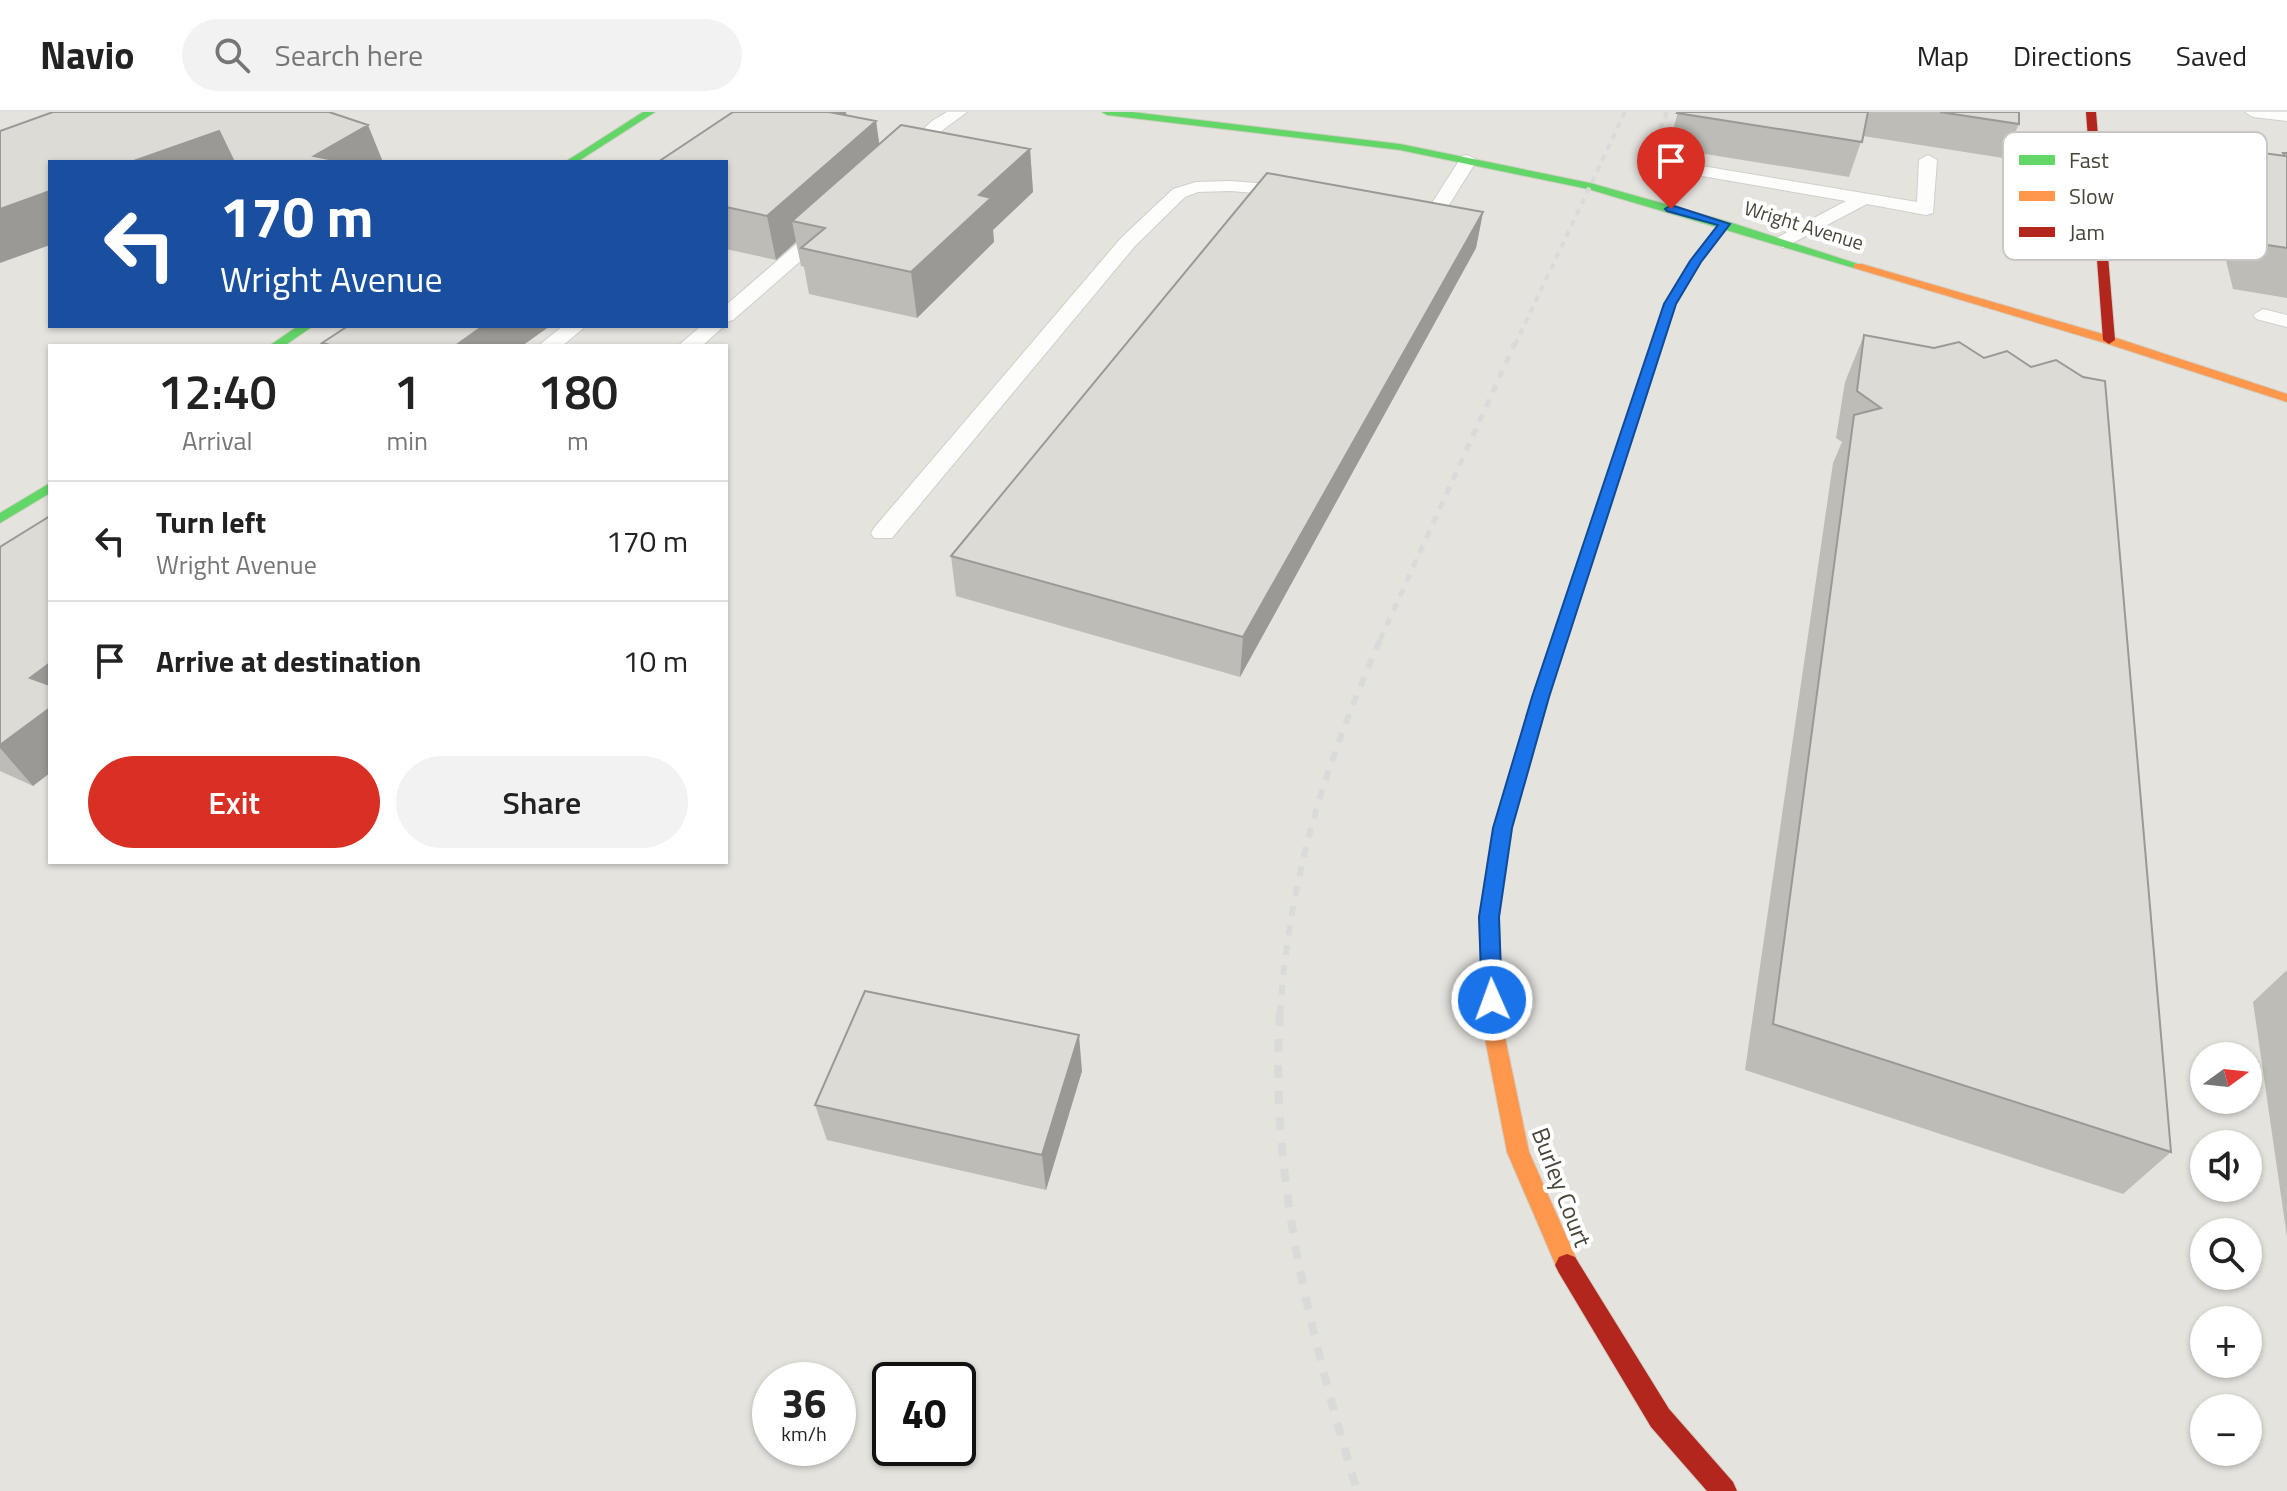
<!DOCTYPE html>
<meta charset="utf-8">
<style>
:root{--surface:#fff;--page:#f2f2f2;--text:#222;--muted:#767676;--line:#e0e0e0;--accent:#d93025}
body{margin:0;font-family:"Titillium Web",sans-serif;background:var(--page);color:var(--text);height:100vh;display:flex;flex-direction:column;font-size:30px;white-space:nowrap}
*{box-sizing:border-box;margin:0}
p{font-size:26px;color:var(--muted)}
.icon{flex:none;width:44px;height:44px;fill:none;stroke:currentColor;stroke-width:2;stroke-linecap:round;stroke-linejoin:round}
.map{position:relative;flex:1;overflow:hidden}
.panel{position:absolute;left:48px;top:232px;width:680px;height:520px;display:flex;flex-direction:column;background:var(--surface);border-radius:0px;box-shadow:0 2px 6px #0004}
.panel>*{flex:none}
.top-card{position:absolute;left:48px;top:48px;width:680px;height:168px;border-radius:0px;box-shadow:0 2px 6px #0004;background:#1a4fa0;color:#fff;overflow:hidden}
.needle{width:52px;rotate:75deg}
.controls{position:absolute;left:2190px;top:930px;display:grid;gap:16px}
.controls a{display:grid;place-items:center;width:72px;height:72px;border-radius:50%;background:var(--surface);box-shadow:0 2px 6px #0004;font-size:40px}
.speed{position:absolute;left:752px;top:1250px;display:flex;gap:16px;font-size:40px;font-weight:700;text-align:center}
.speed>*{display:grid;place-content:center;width:104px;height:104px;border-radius:50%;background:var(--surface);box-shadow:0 2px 6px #0004;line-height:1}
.speed small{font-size:20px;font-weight:400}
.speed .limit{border:4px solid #111;border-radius:12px;background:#fff;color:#111}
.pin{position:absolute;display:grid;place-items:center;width:68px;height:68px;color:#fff;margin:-82px -34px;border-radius:50% 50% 50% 0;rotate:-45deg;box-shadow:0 0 8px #0007}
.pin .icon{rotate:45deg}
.me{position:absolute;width:88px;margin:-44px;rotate:358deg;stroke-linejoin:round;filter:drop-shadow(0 0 6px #0008)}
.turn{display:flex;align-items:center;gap:28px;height:168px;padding:0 40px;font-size:36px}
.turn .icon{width:104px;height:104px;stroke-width:2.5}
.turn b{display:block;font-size:56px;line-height:68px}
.eta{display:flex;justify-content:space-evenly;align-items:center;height:136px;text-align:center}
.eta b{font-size:48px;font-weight:600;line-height:56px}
.button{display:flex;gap:16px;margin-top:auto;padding:16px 40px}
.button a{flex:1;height:92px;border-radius:48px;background:var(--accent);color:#fff;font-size:32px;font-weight:600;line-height:92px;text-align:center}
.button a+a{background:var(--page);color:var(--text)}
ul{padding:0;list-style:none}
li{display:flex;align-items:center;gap:24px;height:120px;padding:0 40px;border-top:2px solid var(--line)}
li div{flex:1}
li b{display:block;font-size:30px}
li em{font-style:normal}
header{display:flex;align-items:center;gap:48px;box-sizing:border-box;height:112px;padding:0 40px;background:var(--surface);border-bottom:2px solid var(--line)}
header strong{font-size:38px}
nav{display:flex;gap:44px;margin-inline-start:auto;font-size:28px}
.search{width:560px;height:72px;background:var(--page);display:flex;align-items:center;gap:20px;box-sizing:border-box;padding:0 28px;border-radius:44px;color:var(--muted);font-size:30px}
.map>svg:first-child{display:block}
.industrial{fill:#e5e3de;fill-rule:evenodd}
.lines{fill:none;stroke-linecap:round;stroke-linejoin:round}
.lane-casing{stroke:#d0cfca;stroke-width:2}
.fast-casing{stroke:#d0cfc4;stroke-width:2}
.slow-casing{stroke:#d0cfc4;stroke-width:2}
.jam-casing{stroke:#d0cfc4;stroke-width:2}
.lane{fill:#fdfdfc;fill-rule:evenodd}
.fast{fill:#63d668;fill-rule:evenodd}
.slow{fill:#ff974d;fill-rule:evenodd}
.jam{fill:#b3261e;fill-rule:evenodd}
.rail-far3{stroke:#dadad9;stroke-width:4;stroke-dasharray:6 6;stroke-linecap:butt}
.rail-far2{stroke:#dadad9;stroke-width:5;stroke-dasharray:8 8;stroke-linecap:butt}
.rail-far1{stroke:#dadad9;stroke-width:6;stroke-dasharray:10 10;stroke-linecap:butt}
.rail{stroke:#dadad9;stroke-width:8;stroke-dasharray:13 13;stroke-linecap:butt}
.wall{fill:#bdbcb7}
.shaded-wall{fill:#9a9995}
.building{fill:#dcdbd5;stroke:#9a9995;stroke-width:2}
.route{fill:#1a73e8;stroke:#114b97;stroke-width:2}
.labels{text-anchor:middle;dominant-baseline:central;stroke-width:8;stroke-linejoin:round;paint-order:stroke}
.far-street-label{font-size:20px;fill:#484438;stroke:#fff}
.street-label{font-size:24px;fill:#484438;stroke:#fff}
.key{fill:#fff;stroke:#c8c7c3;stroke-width:2}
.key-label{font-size:22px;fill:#484438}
</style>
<header>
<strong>Navio</strong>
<div class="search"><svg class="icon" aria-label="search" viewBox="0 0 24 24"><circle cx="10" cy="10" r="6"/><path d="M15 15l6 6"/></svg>Search here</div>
<nav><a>Map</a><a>Directions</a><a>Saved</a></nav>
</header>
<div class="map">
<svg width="2287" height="1379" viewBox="0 0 2287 1379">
<rect width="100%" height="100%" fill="#f2f2ed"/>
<!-- industrial -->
<path class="industrial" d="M0 0H2287V1379H0ZM50 50H726V214H50ZM50 234H726V750H50ZM2204 944H2248V988H2204ZM2204 1032H2248V1076H2204ZM2204 1120H2248V1164H2204ZM2204 1208H2248V1252H2204ZM770 1268H838V1336H770ZM890 1268H958V1336H890ZM2204 1296H2248V1340H2204Z"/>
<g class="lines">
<defs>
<path id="lane" d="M947 0H967L944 17 908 51H896L893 47 896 43 932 9Z
M2245 0H2287V9L2253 5Z
M2094 20 2287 49V59L2088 29 2085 25 2088 21Z
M1468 43 1477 48 1444 101 1401 97 1392 91 1401 85 1432 91 1462 44Z
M1928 43 1937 48 1933 101 1926 103 1867 92 1783 136 1773 130 1776 126 1846 89 1702 64 1693 59 1702 54 1917 90 1919 48Z
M1230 69 1294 74 1303 79 1294 84 1230 79 1198 80 1185 85 1135 134 892 426H874L871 421 874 416 1121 126 1173 77 1196 70Z
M829 108 836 110 838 114 836 118 733 208 726 210V193L822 110Z
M2263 197 2287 203V215L2256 207 2253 203Z
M563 214H586L562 234H538Z
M701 214H724L702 234H678Z"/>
<path id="fast" d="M643 0H655L577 50H565Z
M1102 0H1132L1400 32 1590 71 1729 110 1864 154 1854 156 1726 118 1701 150 1676 192 1554 568 1546 574 1538 568 1664 192 1690 149 1716 115 1588 77 1400 38 1107 3Z
M298 214H313L284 234H269Z
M50 371V381L0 411V401Z"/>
<path id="slow" d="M1854 152H1862L2113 225 2287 282V290L2105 231 1854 156Z
M1546 562 1554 568 1512 716 1499 805 1503 916 1529 1040 1579 1153 1575 1161 1567 1164 1559 1161 1507 1040 1483 916 1479 805 1494 716 1538 568Z"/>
<path id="jam" d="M2086 0H2096L2115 228 2109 232 2103 228Z
M1567 1142 1575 1145 1669 1297 1733 1370 1737 1379H1707L1651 1315 1559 1161 1555 1153 1559 1145Z"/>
</defs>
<!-- lane casing -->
<use href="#lane" class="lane-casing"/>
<!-- fast casing -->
<use href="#fast" class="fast-casing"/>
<!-- slow casing -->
<use href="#slow" class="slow-casing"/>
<!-- jam casing -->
<use href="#jam" class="jam-casing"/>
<!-- lane -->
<use href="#lane" class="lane"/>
<!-- fast -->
<use href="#fast" class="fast"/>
<!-- slow -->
<use href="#slow" class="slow"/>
<!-- jam -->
<use href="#jam" class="jam"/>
<!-- rail-far3 -->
<path class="rail-far3" d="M1660 17 1667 0
M1515 233 1625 0"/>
<!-- rail-far2 -->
<path class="rail-far2" d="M1380 528 1515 231"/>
<!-- rail-far1 -->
<path class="rail-far1" d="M1280 903C1289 763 1325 653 1381 526"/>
<!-- rail -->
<path class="rail" d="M1280 901C1269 1065 1311 1223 1357 1379"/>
</g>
<!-- wall -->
<path class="wall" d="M733 0H846V3L876 9 879 33 1030 37 1033 80 993 118 994 130 917 206 809 182 804 155 801 154 796 130 776 148 726 137V50Z
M1678 0H2019V12L2003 46 1863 24 1849 65 1668 36Z
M2234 37 2282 44 2283 41H2287V186L2233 177 2209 80Z
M1483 100 1476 136 1240 565 956 484 951 444Z
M1864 223 2171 1040 2123 1082 1745 958 1833 351 1842 330 1836 326 1845 270Z
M0 435 33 674 0 659Z
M2287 858V1125L2253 890Z
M1082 959 1046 1078 827 1028 815 993Z"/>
<!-- shaded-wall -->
<path class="shaded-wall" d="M829 0H846L850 31 876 9 882 51 792 109 796 130 776 148 767 104Z
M368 13 383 50H317L314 44Z
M219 19 234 50H131Z
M1030 37 1033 80 993 118 994 130 917 206 911 160 979 83Z
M50 79V133L0 151V97Z
M1483 100 1476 136 1240 565 1243 525Z
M483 214H550L522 234H455Z
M50 551V590L30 566Z
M50 596V661L33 674 0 636V633Z
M1079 923 1082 959 1046 1078 1042 1043Z"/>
<!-- building -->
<path class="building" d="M53 0H329L368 13 314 44 344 50H234L219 19 131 50H50V79L0 97V19Z
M733 0H829L876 9 767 104 726 95V50H658Z
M1678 0H1868L1862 30 1677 1Z
M1940 0H2019V12Z
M901 13 1030 37 979 83 991 86 911 160 801 136 825 116 792 109Z
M2234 37 2285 44 2283 41H2287V136L2261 132Z
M1267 61 1483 100 1243 525 951 444Z
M348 214H483L455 234H334L322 231Z
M1864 223 1934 236 1959 230 1984 246 2007 239 2031 255 2056 248 2083 265 2105 269 2171 1040 1773 912 1854 303 1881 296 1857 279Z
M50 404V551L30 566 50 573V596L0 633V435Z
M865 879 1079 923 1042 1043 815 993Z"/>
<!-- route -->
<path class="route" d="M1671 93 1730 112 1701 150 1676 192 1549 585 1512 716 1499 805 1502 888 1499 894 1492 897 1485 894 1482 888 1479 805 1493 716 1532 585 1664 192 1690 149 1718 113 1667 99 1665 97Z"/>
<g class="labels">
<!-- far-street labels -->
<g class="far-street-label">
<text transform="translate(1804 113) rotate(17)">Wright Avenue</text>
</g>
<!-- street labels -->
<g class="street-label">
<text transform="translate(1562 1075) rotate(69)">Burley Court</text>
</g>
</g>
<!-- legend -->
<rect x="2003" y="20" width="264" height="128" rx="12" class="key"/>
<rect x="2019" y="43" width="36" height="10" fill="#63d668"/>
<rect x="2019" y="79" width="36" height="10" fill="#ff974d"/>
<rect x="2019" y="115" width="36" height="10" fill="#b3261e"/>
<g class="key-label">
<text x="2069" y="56">Fast</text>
<text x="2069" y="92">Slow</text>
<text x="2069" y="128">Jam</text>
</g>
</svg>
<div class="controls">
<a><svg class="needle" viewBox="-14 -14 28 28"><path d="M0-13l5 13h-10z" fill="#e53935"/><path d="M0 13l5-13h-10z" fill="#767676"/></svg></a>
<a><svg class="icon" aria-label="sound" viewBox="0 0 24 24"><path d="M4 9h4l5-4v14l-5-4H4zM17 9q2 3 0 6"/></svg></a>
<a><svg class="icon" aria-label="search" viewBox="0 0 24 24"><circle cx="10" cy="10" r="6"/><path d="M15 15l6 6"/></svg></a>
<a>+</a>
<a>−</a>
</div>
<div class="speed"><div>36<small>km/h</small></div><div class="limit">40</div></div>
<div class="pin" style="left:1671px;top:97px;background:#d93025"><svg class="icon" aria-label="arrive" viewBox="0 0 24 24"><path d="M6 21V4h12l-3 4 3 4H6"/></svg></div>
<svg class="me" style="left:1492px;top:888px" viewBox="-20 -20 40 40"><circle r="17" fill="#1a73e8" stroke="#fff" stroke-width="3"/><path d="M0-11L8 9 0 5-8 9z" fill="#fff"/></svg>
<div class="top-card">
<div class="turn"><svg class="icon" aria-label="left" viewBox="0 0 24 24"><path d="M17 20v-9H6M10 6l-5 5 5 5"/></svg><div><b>170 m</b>Wright Avenue</div></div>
</div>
<section class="panel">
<div class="eta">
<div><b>12:40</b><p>Arrival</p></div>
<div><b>1</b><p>min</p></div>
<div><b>180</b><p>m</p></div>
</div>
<ul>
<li><svg class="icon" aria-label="left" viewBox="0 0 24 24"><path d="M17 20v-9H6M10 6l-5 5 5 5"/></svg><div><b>Turn left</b><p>Wright Avenue</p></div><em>170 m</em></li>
<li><svg class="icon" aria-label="arrive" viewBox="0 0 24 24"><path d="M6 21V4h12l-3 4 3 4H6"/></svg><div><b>Arrive at destination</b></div><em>10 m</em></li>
</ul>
<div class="button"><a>Exit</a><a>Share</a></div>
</section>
</div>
